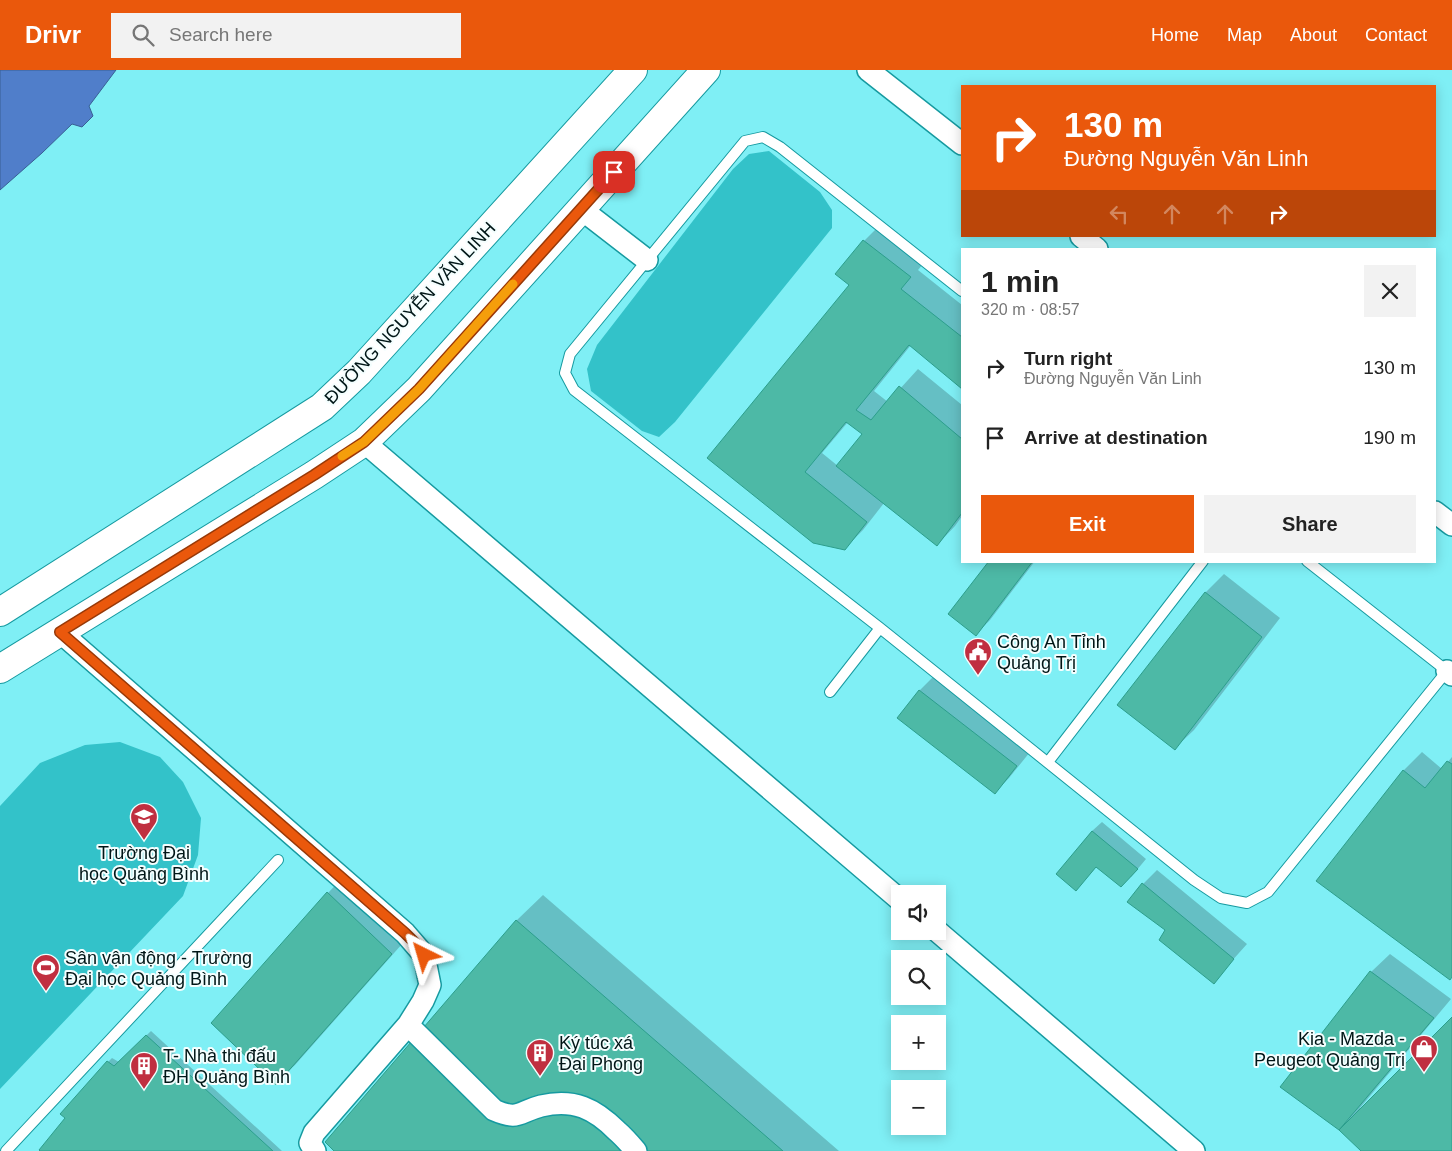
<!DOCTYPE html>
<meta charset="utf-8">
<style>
:root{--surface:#fff;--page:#f2f2f2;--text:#222;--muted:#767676;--accent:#ea580c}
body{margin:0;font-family:Arial,sans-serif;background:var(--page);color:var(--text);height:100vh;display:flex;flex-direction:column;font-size:19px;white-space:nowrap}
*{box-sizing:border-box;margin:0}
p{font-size:16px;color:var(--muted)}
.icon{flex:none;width:28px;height:28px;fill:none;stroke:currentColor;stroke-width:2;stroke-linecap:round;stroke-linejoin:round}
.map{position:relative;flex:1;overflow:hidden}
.panel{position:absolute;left:961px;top:178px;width:475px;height:315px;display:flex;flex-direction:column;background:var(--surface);border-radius:0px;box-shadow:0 2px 12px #0003}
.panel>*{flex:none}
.guide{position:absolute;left:961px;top:15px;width:475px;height:152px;border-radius:0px;box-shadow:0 2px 12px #0003;background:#ea580c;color:#fff;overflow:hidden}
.tools{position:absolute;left:891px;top:815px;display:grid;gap:10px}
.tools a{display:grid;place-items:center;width:55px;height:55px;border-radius:0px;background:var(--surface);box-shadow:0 2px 12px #0003;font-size:25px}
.pin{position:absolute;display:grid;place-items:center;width:42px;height:42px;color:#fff;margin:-21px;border-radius:10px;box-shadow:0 2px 8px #0006}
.me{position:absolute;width:55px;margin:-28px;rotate:320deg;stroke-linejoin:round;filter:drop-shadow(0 0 4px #0008)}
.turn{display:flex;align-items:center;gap:18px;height:105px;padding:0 20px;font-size:22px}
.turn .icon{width:65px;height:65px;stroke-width:2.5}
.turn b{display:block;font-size:35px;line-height:42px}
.lanes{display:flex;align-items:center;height:48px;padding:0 20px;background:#0003;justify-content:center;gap:25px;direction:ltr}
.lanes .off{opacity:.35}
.round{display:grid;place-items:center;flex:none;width:52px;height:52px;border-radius:0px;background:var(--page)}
.head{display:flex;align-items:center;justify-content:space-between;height:85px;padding:0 20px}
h1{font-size:30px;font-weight:800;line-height:38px}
.primary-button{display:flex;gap:10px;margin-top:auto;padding:10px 20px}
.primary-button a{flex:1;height:58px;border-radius:0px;background:var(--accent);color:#fff;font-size:20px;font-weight:800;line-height:58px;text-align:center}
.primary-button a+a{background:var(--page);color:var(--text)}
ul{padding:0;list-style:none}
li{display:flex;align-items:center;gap:15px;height:70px;padding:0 20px}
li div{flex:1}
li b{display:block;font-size:19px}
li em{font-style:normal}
header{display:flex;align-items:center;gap:30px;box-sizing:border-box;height:70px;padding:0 25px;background:var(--accent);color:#fff}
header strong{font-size:24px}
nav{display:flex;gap:28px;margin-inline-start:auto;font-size:18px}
.search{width:350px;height:45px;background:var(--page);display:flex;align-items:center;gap:12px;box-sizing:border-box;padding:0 18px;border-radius:0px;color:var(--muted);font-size:19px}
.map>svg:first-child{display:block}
.green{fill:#33c2c9}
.water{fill:#507eca;stroke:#385f94}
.shadow{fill:#0003;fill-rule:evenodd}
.building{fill:#4db9a6;stroke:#2c9e8c}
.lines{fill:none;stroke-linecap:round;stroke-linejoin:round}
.lane-casing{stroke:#169aa0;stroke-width:12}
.street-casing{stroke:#169aa0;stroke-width:24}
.secondary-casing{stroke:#169aa0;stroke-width:30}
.lane{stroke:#fff;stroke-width:10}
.street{stroke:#fff;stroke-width:21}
.secondary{stroke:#fff;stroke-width:28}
.route-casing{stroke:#983908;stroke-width:12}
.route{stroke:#ea580c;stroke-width:9}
.slow{stroke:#f59e0b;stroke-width:9}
.labels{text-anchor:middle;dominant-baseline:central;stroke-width:4;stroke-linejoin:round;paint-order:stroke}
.street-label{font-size:18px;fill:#001617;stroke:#f4fefe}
.poi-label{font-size:18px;fill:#001617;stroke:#f4fefe;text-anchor:start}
</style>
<header>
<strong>Drivr</strong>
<div class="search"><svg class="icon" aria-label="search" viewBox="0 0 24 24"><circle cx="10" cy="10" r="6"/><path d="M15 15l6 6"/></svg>Search here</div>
<nav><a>Home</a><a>Map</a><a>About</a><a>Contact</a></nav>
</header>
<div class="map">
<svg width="1452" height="1081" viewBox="0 0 1452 1081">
<rect width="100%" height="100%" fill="#7feff5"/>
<!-- green -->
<path class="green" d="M769 81 820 122 832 140V158L675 352 659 367 642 361 591 321 587 299 597 275 733 99 749 84Z
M120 672 160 687 183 712 201 748 198 785 183 826 0 1019V736L40 693 85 675Z"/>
<!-- water -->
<path class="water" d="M0 0H116L89 36 93 46 82 57 72 54 42 83 0 120Z"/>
<!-- shadow -->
<path class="shadow" d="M882 153 928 188 918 200 962 235V317L911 275 874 321 888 332 918 299 962 335V446L955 456 937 475 884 433 863 460 844 479 709 388 851 214 864 171ZM848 352 864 363 838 396 822 383Z
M991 491H1035L990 550 976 564Z
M1224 504 1280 548 1194 660 1175 678 1119 634 1206 522Z
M933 607 1030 682 1009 708 995 722 919 621Z
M1422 682 1442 699 1452 687V906L1403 701Z
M1102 752 1146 789 1131 807 1097 796 1076 819 1057 804 1092 761Z
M1157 800 1247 874 1213 912 1167 860 1143 814Z
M346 804 410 865 295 995 276 1013 212 953 328 823Z
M543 825 839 1081H336L327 1072 517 850Z
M1390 884 1451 929 1360 1038 1361 1039 1452 949V1081H1363L1339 1059 1282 1017 1371 902Z
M151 961 282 1081H41L108 992 112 988 119 992Z"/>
<!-- building -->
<path class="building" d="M863 170 911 207 901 219 962 267V319L909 275 856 340 871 350 899 316 962 369V443L937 476 836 396 862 364 846 352 805 402 867 452 845 480 813 473 707 388 849 215 835 204Z
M989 491H1033L976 566 948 544Z
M1205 522 1262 567 1175 680 1117 635Z
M919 620 1017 696 995 724 897 648Z
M1447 691 1452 694V907L1450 910 1316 811 1403 700 1425 718Z
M1092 761 1138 799 1121 817 1096 797 1076 821 1056 804Z
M1142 813 1234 889 1214 914 1159 870 1165 860 1127 832Z
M327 822 392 884 276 1015 211 953Z
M516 850 783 1081H334L325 1072Z
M1370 901 1434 948 1339 1060 1280 1017Z
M1452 947V1081H1361L1339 1060Z
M146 965 273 1081H40L39 1080 65 1048 60 1044 107 991 114 996Z"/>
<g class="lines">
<defs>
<path id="lane" d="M962 221 780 77 763 67 745 71 570 284 565 303 574 320 880 558 1194 810 1221 828 1247 833 1268 822 1447 601 1307 491
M830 622 880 558
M1048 692 1203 491
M6 1081 278 790"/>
<path id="street" d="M868 0 962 74
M581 139 647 190
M1081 166 1097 179
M364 372 900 830
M1435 442 1452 455
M60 562 405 863 424 885 430 915 423 931 408 955 314 1063 310 1073 315 1081
M1447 601 1452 605
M937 861 1194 1081
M408 955 494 1040C519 1051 518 1042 541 1036 574 1028 595 1039 617 1061 624 1067 630 1074 636 1081"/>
<path id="secondary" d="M0 542 322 337 359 302 633 0
M0 599 314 405 364 372 419 319 706 0"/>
</defs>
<!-- lane casing -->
<use href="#lane" class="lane-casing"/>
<!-- street casing -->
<use href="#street" class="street-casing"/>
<!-- secondary casing -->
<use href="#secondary" class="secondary-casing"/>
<!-- lane -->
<use href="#lane" class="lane"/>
<!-- street -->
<use href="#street" class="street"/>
<!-- secondary -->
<use href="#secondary" class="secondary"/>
</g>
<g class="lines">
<defs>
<path id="route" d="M424 885 416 874 405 863 60 562 314 405 364 372 419 319 614 102"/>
</defs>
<!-- route casing -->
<use href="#route" class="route-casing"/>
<!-- route -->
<use href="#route" class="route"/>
<!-- slow -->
<path class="slow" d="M342 386 364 372 419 319 513 214"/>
</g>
<!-- icons -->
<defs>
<symbol id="civic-pin" viewBox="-11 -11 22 30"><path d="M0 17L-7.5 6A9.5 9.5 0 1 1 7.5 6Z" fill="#c02f40" stroke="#f4fefe"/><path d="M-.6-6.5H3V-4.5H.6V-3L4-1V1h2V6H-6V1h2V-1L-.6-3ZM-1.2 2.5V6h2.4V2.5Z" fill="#fff"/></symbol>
<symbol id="university-pin" viewBox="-11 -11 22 30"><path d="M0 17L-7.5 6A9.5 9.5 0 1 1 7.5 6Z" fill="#c02f40" stroke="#f4fefe"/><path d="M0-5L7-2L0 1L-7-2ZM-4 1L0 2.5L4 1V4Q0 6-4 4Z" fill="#fff"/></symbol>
<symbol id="stadium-pin" viewBox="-11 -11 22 30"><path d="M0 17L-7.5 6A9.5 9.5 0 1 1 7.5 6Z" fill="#c02f40" stroke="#f4fefe"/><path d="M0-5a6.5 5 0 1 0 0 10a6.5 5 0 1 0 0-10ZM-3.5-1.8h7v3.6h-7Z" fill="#fff"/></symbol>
<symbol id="shop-pin" viewBox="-11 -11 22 30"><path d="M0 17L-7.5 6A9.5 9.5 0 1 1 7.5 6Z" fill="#c02f40" stroke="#f4fefe"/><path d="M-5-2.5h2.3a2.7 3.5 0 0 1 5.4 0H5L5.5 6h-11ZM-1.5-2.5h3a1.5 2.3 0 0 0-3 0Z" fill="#fff"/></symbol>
<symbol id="building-pin" viewBox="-11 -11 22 30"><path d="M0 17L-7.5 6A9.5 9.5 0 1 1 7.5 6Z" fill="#c02f40" stroke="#f4fefe"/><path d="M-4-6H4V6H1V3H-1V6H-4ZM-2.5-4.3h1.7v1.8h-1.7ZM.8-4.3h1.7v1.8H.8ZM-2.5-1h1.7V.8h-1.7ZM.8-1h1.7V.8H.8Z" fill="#fff"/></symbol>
</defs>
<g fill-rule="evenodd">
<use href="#civic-pin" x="962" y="566" width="32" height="43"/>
<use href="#university-pin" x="128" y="731" width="32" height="43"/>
<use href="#stadium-pin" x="30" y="882" width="32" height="43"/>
<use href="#shop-pin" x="1408" y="963" width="32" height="43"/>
<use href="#building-pin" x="524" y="967" width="32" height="43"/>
<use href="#building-pin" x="128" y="980" width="32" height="43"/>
</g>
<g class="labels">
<!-- street labels -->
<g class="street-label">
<text transform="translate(410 243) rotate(-47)">ĐƯỜNG NGUYỄN VĂN LINH</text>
</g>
<!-- poi labels -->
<g class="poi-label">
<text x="997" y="572">Công An Tỉnh<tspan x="997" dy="21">Quảng Trị</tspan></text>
<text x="144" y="783" text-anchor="middle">Trường Đại<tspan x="144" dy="21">học Quảng Bình</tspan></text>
<text x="65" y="888">Sân vận động - Trường<tspan x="65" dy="21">Đại học Quảng Bình</tspan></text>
<text x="1405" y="969" text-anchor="end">Kia - Mazda -<tspan x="1405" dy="21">Peugeot Quảng Trị</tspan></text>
<text x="559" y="973">Ký túc xá<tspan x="559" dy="21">Đại Phong</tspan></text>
<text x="163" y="986">T- Nhà thi đấu<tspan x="163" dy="21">ĐH Quảng Bình</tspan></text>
</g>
</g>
</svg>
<div class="tools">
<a><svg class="icon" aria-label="sound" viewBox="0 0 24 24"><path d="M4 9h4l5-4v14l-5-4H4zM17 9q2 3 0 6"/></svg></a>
<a><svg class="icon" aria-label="search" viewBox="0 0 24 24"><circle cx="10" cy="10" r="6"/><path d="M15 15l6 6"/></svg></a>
<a>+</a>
<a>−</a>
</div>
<div class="pin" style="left:614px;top:102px;background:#d93025"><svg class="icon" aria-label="arrive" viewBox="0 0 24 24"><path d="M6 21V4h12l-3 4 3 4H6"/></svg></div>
<svg class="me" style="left:424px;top:885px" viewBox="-20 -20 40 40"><path d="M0-17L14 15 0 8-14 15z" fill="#ea580c" stroke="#fff" stroke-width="4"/></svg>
<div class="guide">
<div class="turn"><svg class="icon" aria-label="right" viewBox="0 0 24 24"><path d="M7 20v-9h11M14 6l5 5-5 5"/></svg><div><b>130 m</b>Đường Nguyễn Văn Linh</div></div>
<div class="lanes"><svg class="icon off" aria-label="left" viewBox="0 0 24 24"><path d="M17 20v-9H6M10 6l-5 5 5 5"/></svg><svg class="icon off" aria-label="ahead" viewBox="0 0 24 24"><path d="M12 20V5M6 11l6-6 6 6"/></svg><svg class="icon off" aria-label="ahead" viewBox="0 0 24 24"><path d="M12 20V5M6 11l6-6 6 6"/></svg><svg class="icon" aria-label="right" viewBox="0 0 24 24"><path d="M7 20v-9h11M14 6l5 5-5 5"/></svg></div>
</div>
<section class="panel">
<div class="head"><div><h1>1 min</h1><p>320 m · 08:57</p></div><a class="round"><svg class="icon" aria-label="close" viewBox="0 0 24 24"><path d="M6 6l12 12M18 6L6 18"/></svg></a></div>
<ul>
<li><svg class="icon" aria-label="right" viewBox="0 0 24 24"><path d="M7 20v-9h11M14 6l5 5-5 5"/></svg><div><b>Turn right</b><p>Đường Nguyễn Văn Linh</p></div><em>130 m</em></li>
<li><svg class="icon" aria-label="arrive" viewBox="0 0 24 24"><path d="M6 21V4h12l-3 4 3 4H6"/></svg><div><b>Arrive at destination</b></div><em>190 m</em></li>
</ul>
<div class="primary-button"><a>Exit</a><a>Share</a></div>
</section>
</div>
